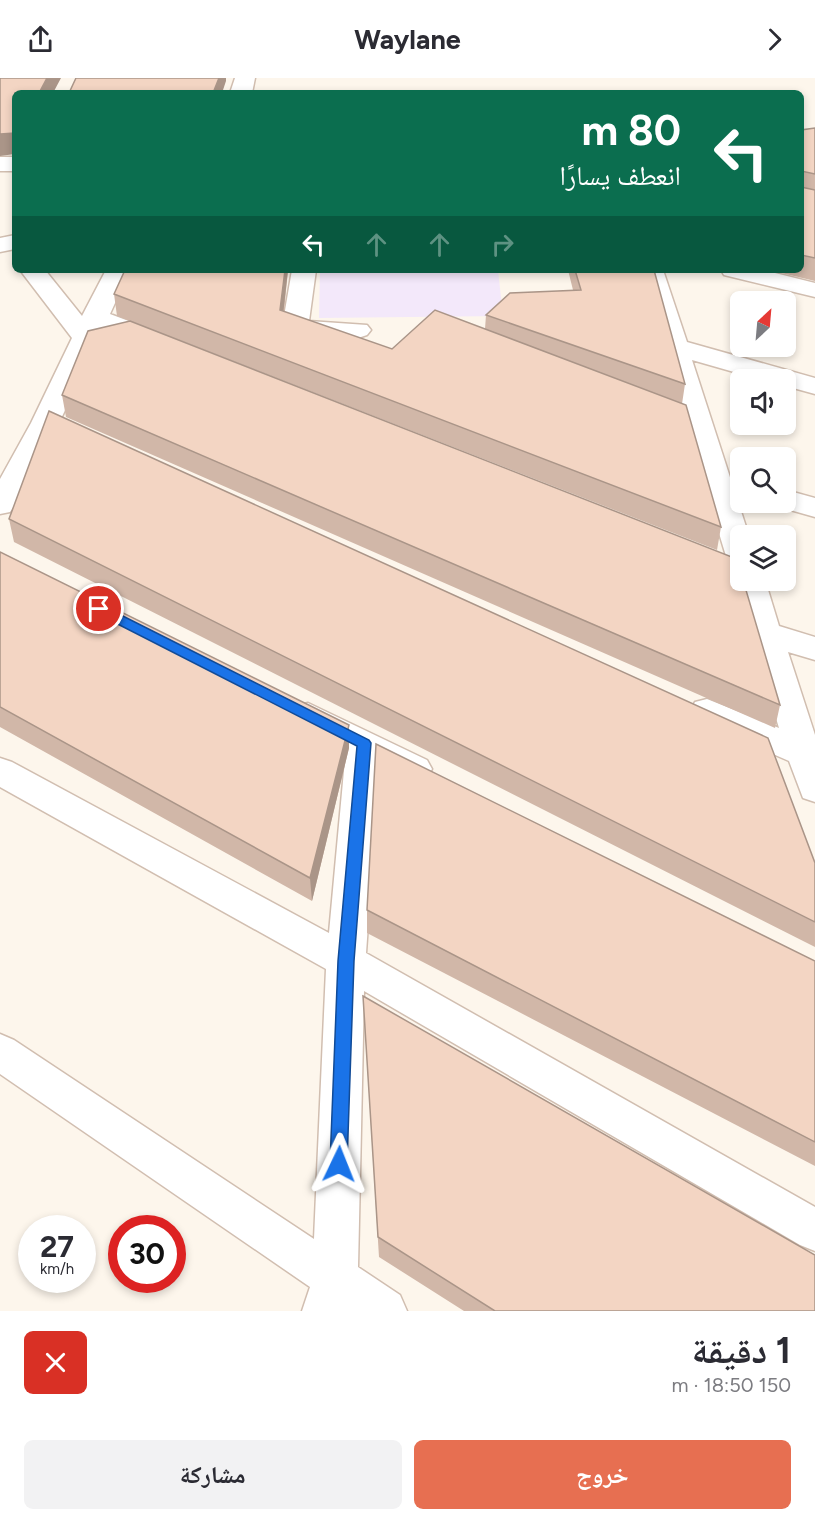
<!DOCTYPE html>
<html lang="ar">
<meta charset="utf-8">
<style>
:root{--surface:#fff;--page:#f2f2f3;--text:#2b2b33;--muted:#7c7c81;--accent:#e76f51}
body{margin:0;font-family:Figtree,"Noto Naskh Arabic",sans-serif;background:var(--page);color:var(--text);direction:rtl;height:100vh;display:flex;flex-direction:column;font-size:22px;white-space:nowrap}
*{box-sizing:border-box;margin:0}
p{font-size:20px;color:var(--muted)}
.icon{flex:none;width:33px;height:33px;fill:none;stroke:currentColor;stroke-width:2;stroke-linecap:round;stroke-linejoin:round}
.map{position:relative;height:1233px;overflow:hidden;direction:ltr}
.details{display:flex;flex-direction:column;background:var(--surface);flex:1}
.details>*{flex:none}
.hud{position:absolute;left:12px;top:12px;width:792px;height:183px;border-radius:9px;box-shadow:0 3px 9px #0003;direction:rtl;background:#0b6e4f;color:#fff;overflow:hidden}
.needle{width:39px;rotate:26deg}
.fabs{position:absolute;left:730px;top:213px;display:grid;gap:12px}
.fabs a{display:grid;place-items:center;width:66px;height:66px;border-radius:9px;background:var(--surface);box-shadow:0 3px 9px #0003;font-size:30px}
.speed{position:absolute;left:18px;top:1137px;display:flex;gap:12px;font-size:30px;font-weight:700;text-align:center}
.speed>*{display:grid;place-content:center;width:78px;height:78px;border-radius:50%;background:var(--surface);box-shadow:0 3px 9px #0003;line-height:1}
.speed small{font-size:15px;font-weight:400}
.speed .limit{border:9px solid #d22;background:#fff;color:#111}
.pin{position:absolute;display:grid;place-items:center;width:51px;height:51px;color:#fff;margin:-26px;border:3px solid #fff;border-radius:50%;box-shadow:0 2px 6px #0007}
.me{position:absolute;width:66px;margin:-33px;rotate:2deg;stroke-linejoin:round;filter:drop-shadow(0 0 4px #0008)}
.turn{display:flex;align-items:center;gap:21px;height:126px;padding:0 24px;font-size:27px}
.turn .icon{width:78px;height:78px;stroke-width:2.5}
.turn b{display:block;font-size:42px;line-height:51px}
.lanes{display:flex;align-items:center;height:57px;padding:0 24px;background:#0003;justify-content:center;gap:30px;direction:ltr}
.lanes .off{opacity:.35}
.round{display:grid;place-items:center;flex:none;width:63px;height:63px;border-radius:9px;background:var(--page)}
.summary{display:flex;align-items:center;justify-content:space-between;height:102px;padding:0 24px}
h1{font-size:36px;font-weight:700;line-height:45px}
.button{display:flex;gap:12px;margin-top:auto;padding:12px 24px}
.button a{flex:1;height:69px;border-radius:9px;background:var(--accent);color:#fff;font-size:24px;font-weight:700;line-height:69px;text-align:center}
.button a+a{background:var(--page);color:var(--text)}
header{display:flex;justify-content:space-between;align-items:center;height:78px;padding:0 24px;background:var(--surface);font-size:27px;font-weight:700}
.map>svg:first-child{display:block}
.education{fill:#f3e8fa}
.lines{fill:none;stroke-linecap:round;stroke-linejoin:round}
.minor-casing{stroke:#d1beb0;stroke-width:3}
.minor{fill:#fff;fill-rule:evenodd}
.wall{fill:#d1b7a8}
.shaded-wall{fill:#aa9588}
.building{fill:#f3d5c3;stroke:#aa9588;stroke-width:1.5}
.route{fill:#1a73e8;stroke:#114b97;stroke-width:1.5}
</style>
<header><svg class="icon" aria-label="forward" viewBox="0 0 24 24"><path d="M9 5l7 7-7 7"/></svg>Waylane<svg class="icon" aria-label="share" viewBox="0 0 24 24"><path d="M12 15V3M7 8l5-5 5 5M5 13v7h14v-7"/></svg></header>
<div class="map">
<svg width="815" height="1233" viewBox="0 0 815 1233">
<rect width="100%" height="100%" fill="#fdf6ec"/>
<!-- education -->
<path class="education" d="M320 192H498L503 238 319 240Z"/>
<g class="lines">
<defs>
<path id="minor" d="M235 0H255L252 15H230Z
M0 79H15V93H0Z
M15 157V171L0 174V160Z
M20 192H45L82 238 106 192H130L110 236 166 257 170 263 166 269 157 271 103 251 59 345 15 427 10 434 0 436V401L31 345 72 260Z
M292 192H316L309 243 367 247 371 252 367 257 358 260 286 255 282 250Z
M639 192H663L687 264 815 300V316L786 308V302H762L692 282 749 458H741V488L730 485 726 478Z
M721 192H763L815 205V219L724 197Z
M786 412 815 420V439L776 428 774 424H786Z
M741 494V502H765L779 548 815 559V582L788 574 815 657V724L803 720 789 683 695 642 690 633 695 624 707 621 779 650 734 502Z
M308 625 427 682 432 691 427 700 415 704 379 688 366 875 815 1129V1173L800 1167 364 913 358 1189 400 1217 407 1233H302L310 1209 0 996V956L14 962 314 1161 326 891 0 709V680L12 684 329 855 346 671 296 646 291 637 296 628Z"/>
</defs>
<!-- minor casing -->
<use href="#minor" class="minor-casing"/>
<!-- minor -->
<use href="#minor" class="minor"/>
</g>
<!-- wall -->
<path class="wall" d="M815 50V203L769 192H801V52Z
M125 192H288L284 234 392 271 485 251 486 237 573 212 568 192H654L685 306 682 326 721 449 717 472 174 260 780 627 775 650 66 339 62 317 130 243 117 238 114 216Z
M9 441 815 785V869L14 464Z
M0 474 349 647V670L312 823 0 649Z
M367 832 815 883V1088L367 855Z
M363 918 815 1233H464L379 1179Z"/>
<!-- shaded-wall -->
<path class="shaded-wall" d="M47 0H61L53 15H39Z
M219 0H226V3L222 15H213Z
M15 55V76L0 78V56Z
M285 192H288L281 255 280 232Z
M349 647V670L312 823 310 800Z"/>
<!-- building -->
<path class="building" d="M0 0H47L39 15H15V55L0 56Z
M76 0H219L213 15H69Z
M815 50V96L801 93V52Z
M801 109 815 112V180L801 177Z
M125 192H285L280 232 392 271 435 232 686 327 721 449 114 216Z
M575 192H654L685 306 486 237 510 215 581 212Z
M130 243 737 481 741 495V502H743L780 627 62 317 88 253Z
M49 333 768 660 815 785V844L9 441Z
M0 474 349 647 310 800 0 629Z
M376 666 815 883V1064L367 832Z
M363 918 815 1177V1233H495L378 1159Z"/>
<!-- route -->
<path class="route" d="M99 526 369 662 371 665 354 883 347 1086 345 1092 339 1094 333 1092 330 1086 338 883 357 668 94 534V528Z"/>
</svg>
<div class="fabs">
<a><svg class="needle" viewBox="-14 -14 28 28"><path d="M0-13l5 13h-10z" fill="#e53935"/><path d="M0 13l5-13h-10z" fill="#7c7c81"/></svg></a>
<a><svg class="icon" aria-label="sound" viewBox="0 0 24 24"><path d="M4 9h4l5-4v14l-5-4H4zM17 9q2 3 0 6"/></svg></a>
<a><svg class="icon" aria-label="search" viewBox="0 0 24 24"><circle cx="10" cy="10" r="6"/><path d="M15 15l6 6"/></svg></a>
<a><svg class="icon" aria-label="layers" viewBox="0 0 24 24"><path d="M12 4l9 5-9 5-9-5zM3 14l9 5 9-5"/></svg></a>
</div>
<div class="speed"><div>27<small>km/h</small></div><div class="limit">30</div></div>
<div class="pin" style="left:99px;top:531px;background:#d93025"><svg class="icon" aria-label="arrive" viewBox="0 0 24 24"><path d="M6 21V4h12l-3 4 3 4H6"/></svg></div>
<svg class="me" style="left:339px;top:1086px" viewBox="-20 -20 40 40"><path d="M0-17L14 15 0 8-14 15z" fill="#1a73e8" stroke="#fff" stroke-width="4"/></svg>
<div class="hud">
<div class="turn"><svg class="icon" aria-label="left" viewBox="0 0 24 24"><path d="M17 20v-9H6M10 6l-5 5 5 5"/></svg><div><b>80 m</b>انعطف يسارًا</div></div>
<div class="lanes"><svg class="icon" aria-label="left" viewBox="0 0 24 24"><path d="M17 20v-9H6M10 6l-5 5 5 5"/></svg><svg class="icon off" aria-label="ahead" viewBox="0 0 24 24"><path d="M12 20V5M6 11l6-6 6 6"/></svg><svg class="icon off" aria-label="ahead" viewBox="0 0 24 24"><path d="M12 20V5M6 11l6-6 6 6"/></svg><svg class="icon off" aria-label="right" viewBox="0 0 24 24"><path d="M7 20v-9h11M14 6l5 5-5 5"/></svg></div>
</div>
</div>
<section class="details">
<div class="summary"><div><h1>1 دقيقة</h1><p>150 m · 18:50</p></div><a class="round" style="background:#d93025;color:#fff"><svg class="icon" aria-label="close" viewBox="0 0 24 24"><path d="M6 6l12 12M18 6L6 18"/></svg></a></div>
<div class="button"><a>خروج</a><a>مشاركة</a></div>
</section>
